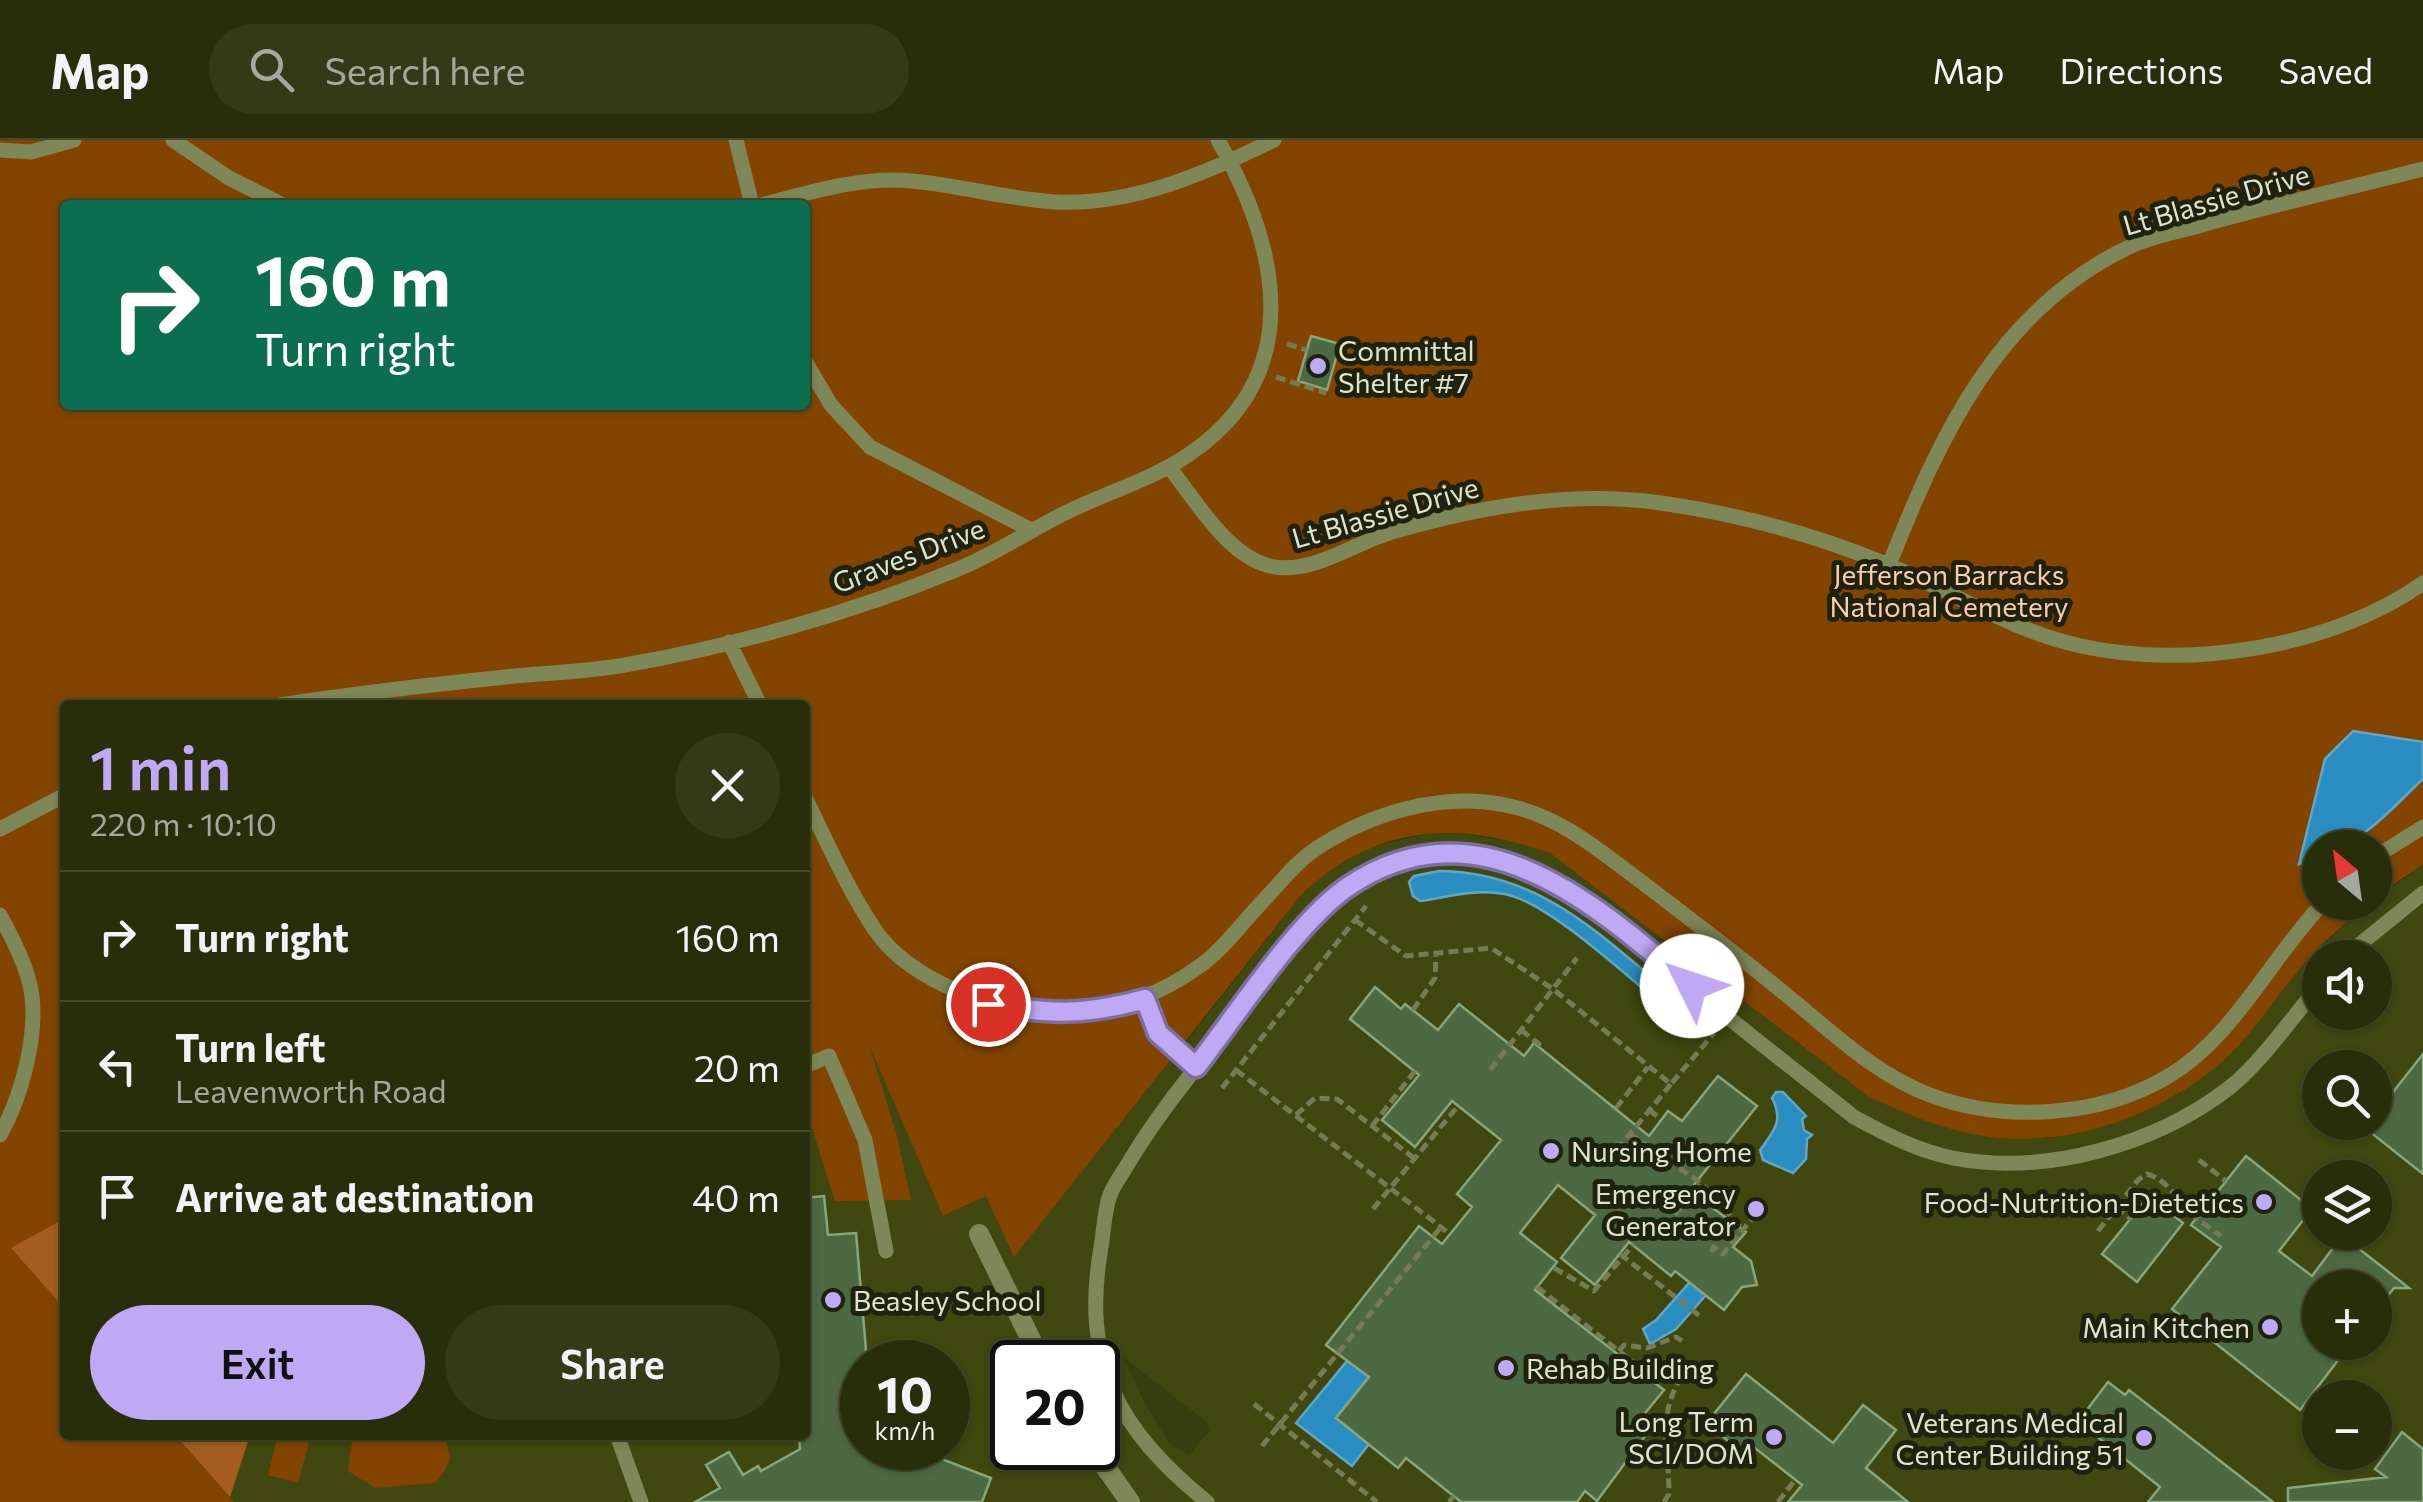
<!DOCTYPE html>
<meta charset="utf-8">
<style>
:root{--surface:#282e0a;--page:#343a18;--text:#f1f3f6;--muted:#a5a89c;--line:#444a2b;--accent:#bfa9f4}
body{margin:0;font-family:Commissioner,sans-serif;background:var(--page);color:var(--text);height:100vh;display:flex;flex-direction:column;font-size:38px;white-space:nowrap}
*{box-sizing:border-box;margin:0}
p{font-size:32px;color:var(--muted)}
.icon{flex:none;width:55px;height:55px;fill:none;stroke:currentColor;stroke-width:2;stroke-linecap:round;stroke-linejoin:round}
.map{position:relative;flex:1;overflow:hidden}
.details{position:absolute;left:60px;top:560px;width:750px;height:740px;display:flex;flex-direction:column;background:var(--surface);border-radius:10px;box-shadow:0 2px 8px #0004,0 0 0 2px var(--line)}
.details>*{flex:none}
.top-card{position:absolute;left:60px;top:60px;width:750px;height:210px;border-radius:10px;box-shadow:0 2px 8px #0004,0 0 0 2px var(--line);background:#0b6e4f;color:#fff;overflow:hidden}
.needle{width:65px;rotate:331deg}
.buttons{position:absolute;left:2302px;top:690px;display:grid;gap:20px}
.buttons a{display:grid;place-items:center;width:90px;height:90px;border-radius:50%;background:var(--surface);box-shadow:0 2px 8px #0004,0 0 0 2px var(--line);font-size:50px}
.speed{position:absolute;left:840px;top:1200px;display:flex;gap:20px;font-size:50px;font-weight:700;text-align:center}
.speed>*{display:grid;place-content:center;width:130px;height:130px;border-radius:50%;background:var(--surface);box-shadow:0 2px 8px #0004,0 0 0 2px var(--line);line-height:1}
.speed small{font-size:25px;font-weight:400}
.speed .limit{border:5px solid #111;border-radius:15px;background:#fff;color:#111}
.pin{position:absolute;display:grid;place-items:center;width:85px;height:85px;color:#fff;margin:-42px;border:5px solid #fff;border-radius:50%;box-shadow:0 2px 10px #0007}
.me{position:absolute;width:110px;margin:-55px;rotate:311deg;stroke-linejoin:round;filter:drop-shadow(0 0 8px #0008)}
.turn{display:flex;align-items:center;gap:35px;height:210px;padding:0 30px;font-size:45px}
.turn .icon{width:130px;height:130px;stroke-width:2.5}
.turn b{display:block;font-size:70px;line-height:85px}
.round{display:grid;place-items:center;flex:none;width:105px;height:105px;border-radius:52px;background:var(--page)}
.summary{display:flex;align-items:center;justify-content:space-between;height:170px;padding:0 30px}
h1{font-size:60px;font-weight:600;line-height:75px;color:var(--accent)}
.action{display:flex;gap:20px;margin-top:auto;padding:20px 30px}
.action a{flex:1;height:115px;border-radius:60px;background:var(--accent);color:#111;font-size:40px;font-weight:600;line-height:115px;text-align:center}
.action a+a{background:var(--page);color:var(--text)}
ul{padding:0;list-style:none}
li{display:flex;align-items:center;gap:30px;height:130px;padding:0 30px;border-top:2px solid var(--line)}
li div{flex:1}
li b{display:block;font-size:38px}
li em{font-style:normal}
header{display:flex;align-items:center;gap:60px;box-sizing:border-box;height:140px;padding:0 50px;background:var(--surface);border-bottom:2px solid var(--line)}
header strong{font-size:48px}
nav{display:flex;gap:55px;margin-inline-start:auto;font-size:35px}
.search{width:700px;height:90px;background:var(--page);display:flex;align-items:center;gap:25px;box-sizing:border-box;padding:0 35px;border-radius:55px;color:var(--muted);font-size:38px}
.map>svg:first-child{display:block}
.built{fill:#40480f;fill-rule:evenodd}
.green{fill:#834400;fill-rule:evenodd}
.forest{fill:#a45d1e}
.water{fill:#2a8dc1;stroke:#60a7c4;stroke-width:2.5}
.pier{fill:#363d0e}
.building{fill:#4d6942;stroke:#88a67c;stroke-width:2.5}
.lines{fill:none;stroke-linecap:round;stroke-linejoin:round}
.path{stroke:#757b54;stroke-width:5;stroke-dasharray:10 5;stroke-linecap:butt}
.lane{stroke:#7e8758;stroke-width:15}
.street{stroke:#7e8758;stroke-width:20}
.path-bridge{stroke:#757b54;stroke-width:5;stroke-dasharray:10 5;stroke-linecap:butt}
.route-casing{stroke:#7c6e9f;stroke-width:25}
.route{stroke:#bfa9f4;stroke-width:18}
.poi-dot{fill:#bfa9f4;stroke:#1f220f;stroke-width:4}
.labels{text-anchor:middle;dominant-baseline:central;stroke-width:10;stroke-linejoin:round;paint-order:stroke}
.street-label{font-size:28px;fill:#dfe5cb;stroke:#1f220f}
.poi-label{font-size:28px;fill:#dfe5cb;stroke:#1f220f;text-anchor:end}
.park-label{font-size:28px;fill:#fcccaa;stroke:#1f220f}
</style>
<header>
<strong>Map</strong>
<div class="search"><svg class="icon" aria-label="search" viewBox="0 0 24 24"><circle cx="10" cy="10" r="6"/><path d="M15 15l6 6"/></svg>Search here</div>
<nav><a>Map</a><a>Directions</a><a>Saved</a></nav>
</header>
<div class="map">
<svg width="2423" height="1362" viewBox="0 0 2423 1362">
<rect width="100%" height="100%" fill="#363d0e"/>
<!-- built -->
<path class="built" d="M1439 691 1518 702 1550 713 1868 956 1983 996 2050 998 2108 985 2178 955 2241 903 2300 828 2346 783 2423 724V1362H234L175 1295H805V756L943 1076 986 1056 1178 913 1302 754 1322 736 1367 708ZM2320 818H2375V872H2320ZM2320 928H2375V982H2320ZM2320 1038H2375V1092H2320ZM2320 1148H2375V1202H2320ZM862 1222H948V1308H862ZM1012 1222H1098V1308H1012ZM2320 1258H2375V1312H2320Z"/>
<!-- green -->
<path class="green" d="M0 0H2423V724L2375 757V708H2320V762L2369 763C2344 784 2318 806 2297 832 2278 855 2261 881 2240 904 2178 971 2074 1010 1983 996 1943 990 1904 973 1868 956L1550 713C1456 680 1377 684 1302 754L1014 1117 986 1056 943 1076 869 905 896 992 911 1060 835 1061 805 966V565H65V1078L12 1108 65 1169V1295H175L234 1362H0ZM65 65H805V265H65Z
M278 1295H311L298 1343 268 1335Z
M353 1295H442C454 1318 452 1323 435 1343L375 1348 348 1331Z"/>
<!-- forest -->
<path class="forest" d="M65 1078V1169L11 1108Z
M175 1295H250L230 1357Z"/>
<!-- water -->
<path class="water" d="M2353 591 2423 602V639C2394 665 2362 708 2320 708V715L2299 724 2325 619Z
M1439 731C1546 732 1606 802 1685 865V878L1680 880C1640 848 1557 769 1512 756 1481 747 1450 757 1420 761L1413 756 1409 742 1414 736Z
M1776 952H1783L1806 976 1802 979 1804 990 1812 995 1807 999 1806 1019 1793 1033 1763 1020 1760 1010C1774 991 1784 981 1772 958Z
M1690 1142 1706 1155 1676 1189 1650 1204 1643 1189 1656 1180Z
M1392 1208 1336 1278 1369 1304 1352 1326 1296 1283 1347 1221 1353 1225Z"/>
<!-- pier -->
<path class="pier" d="M1124 1218 1207 1282 1210 1290 1189 1315 1170 1304 1146 1266Z"/>
<!-- building -->
<path class="building" d="M1311 196 1340 204 1327 250 1298 241Z
M1375 847 1401 869 1405 864 1438 890 1459 864 1524 916 1534 903 1649 996 1668 971 1682 981 1718 936 1757 966 1689 1051 1746 1092 1733 1107 1751 1121 1757 1145 1742 1147 1724 1170 1675 1131 1671 1136 1629 1102 1595 1145 1561 1118 1595 1075 1558 1045 1520 1093 1557 1122 1535 1150 1664 1250 1637 1283 1648 1292 1597 1361 1585 1351 1577 1362H1461L1406 1318 1398 1328 1336 1278 1369 1237 1326 1205 1419 1086 1442 1104 1472 1067 1457 1054 1501 1000 1452 961 1415 1007 1382 980 1419 935 1350 879Z
M2423 914V1034L2365 988 2375 982V975Z
M2246 1016 2312 1069 2279 1111 2312 1136 2345 1092H2370L2358 1108 2409 1148H2394L2375 1172V1148H2320V1202H2352L2300 1270 2172 1169 2221 1107 2191 1085Z
M824 1056 828 1095 856 1093 867 1222H862V1308H883L925 1324 929 1314 991 1338 982 1362H695L720 1348 706 1325 729 1312 743 1335 758 1326 761 1331 800 1309 799 1295H805V1058Z
M2149 1056 2183 1083 2137 1142 2102 1114Z
M1746 1234 1833 1303 1863 1265 1896 1290 1866 1328 1908 1362H1788L1802 1345 1746 1301 1740 1310 1718 1293 1726 1284 1713 1275Z
M2108 1242 2125 1255 2129 1250 2273 1362H2148L2160 1347 2094 1294 2099 1287 2083 1275Z
M2402 1292 2423 1309V1362H2288V1348L2386 1337 2375 1329Z"/>
<g class="lines">
<!-- path -->
<path class="path" d="M1287 204 1307 210
M1276 237 1326 253
M1355 780 1406 816 1491 808 1553 849 1671 944 1714 893
M1413 870 1435 838 1436 815
M1521 890 1539 904 1537 906
M1236 930 1450 1094
M1490 930 1577 818
M1222 948 1366 766
M1616 968 1648 927
M1649 970 1661 979
M1296 975 1315 958 1337 959 1415 1019
M1372 986 1415 931
M1630 994 1701 1043 1743 1090
M1616 1003 1620 1006 1671 944
M2199 1020 2226 1041
M2116 1067 2131 1079
M1373 1069 1458 966
M1675 1075 1701 1043
M2098 1091 2138 1040 2147 1034C2168 1040 2174 1057 2189 1071 2198 1081 2211 1088 2221 1096
M1711 1112 1714 1107 1723 1114 1751 1080
M1554 1128 1594 1151 1633 1105
M1537 1147 1652 1237
M1619 1211 1624 1205 1647 1208 1676 1197 1682 1201
M1254 1264 1377 1362
M1640 1280 1649 1288 1663 1289
M1262 1306 1441 1087
M1449 1362 1454 1356
M1664 1362 1669 1354C1669 1301 1655 1276 1686 1229
M1778 1362 1795 1340"/>
<!-- lane -->
<path class="lane" d="M173 0 229 38 283 65
M736 0 752 65
M0 10 31 12 74 0
M761 65C808 53 862 36 911 41 959 45 1007 59 1055 62 1131 66 1207 33 1274 0
M805 221 831 265 870 307 1031 390
M1169 327C1195 359 1227 416 1270 426 1310 436 1354 403 1392 392 1478 367 1570 350 1661 363 1739 374 1813 394 1886 424 1952 451 2011 491 2081 506 2189 530 2333 507 2423 443
M1889 425C1940 296 1997 170 2129 107 2151 96 2178 92 2202 85 2275 64 2349 48 2423 29
M729 502 760 565
M280 565C355 553 429 545 505 537 544 533 585 532 625 525 734 506 855 472 958 429 995 414 1029 391 1065 373 1105 353 1151 340 1188 315 1308 235 1279 107 1218 0
M805 657C826 700 848 750 875 790 895 819 925 837 957 851 1038 886 1125 879 1197 828 1224 809 1241 784 1263 761 1279 744 1297 721 1317 708 1371 673 1441 652 1505 665 1559 675 1600 711 1643 743 1690 779 1738 815 1784 853 1830 890 1874 934 1930 955 2004 983 2099 977 2167 937 2234 898 2271 817 2324 762
M0 689 65 655
M2375 717 2423 687
M0 775C13 800 28 827 32 856 37 899 21 958 0 995
M2343 818 2423 753
M1145 859 1158 893 1196 927
M805 926 829 916 865 1000 886 1111
M617 1295 641 1362
M1207 1362C1118 1289 1081 1224 1101 1107 1104 1091 1104 1071 1110 1055 1114 1044 1123 1033 1129 1022 1159 972 1196 928 1232 882 1301 794 1358 698 1487 715 1556 723 1664 824 1718 869 1763 906 1809 941 1854 977 1885 994 1918 1011 1953 1018 2045 1036 2155 1005 2229 948 2261 923 2293 876 2320 845"/>
<!-- street -->
<path class="street" d="M979 1094 1042 1222
M1092 1308 1130 1362"/>
<!-- path-bridge -->
<path class="path-bridge" d="M1620 1114 1701 1177"/>
</g>
<g class="lines">
<defs>
<path id="route" d="M988 864C1050 874 1084 876 1145 859L1158 893 1196 927C1235 877 1299 779 1349 746 1479 659 1595 764 1692 846"/>
</defs>
<!-- route casing -->
<use href="#route" class="route-casing"/>
<!-- route -->
<use href="#route" class="route"/>
</g>
<!-- markers -->
<g class="poi-dot">
<circle cx="1318" cy="226" r="10"/>
<circle cx="1551" cy="1011" r="10"/>
<circle cx="2264" cy="1062" r="10"/>
<circle cx="1756" cy="1069" r="10"/>
<circle cx="833" cy="1160" r="10"/>
<circle cx="2270" cy="1187" r="10"/>
<circle cx="1506" cy="1228" r="10"/>
<circle cx="1774" cy="1297" r="10"/>
<circle cx="2144" cy="1298" r="10"/>
</g>
<g class="labels">
<!-- street labels -->
<g class="street-label">
<text transform="translate(2216 59) rotate(-16)">Lt Blassie Drive</text>
<text transform="translate(1385 372) rotate(-16)">Lt Blassie Drive</text>
<text transform="translate(908 415) rotate(-21)">Graves Drive</text>
</g>
<!-- poi labels -->
<g class="poi-label">
<text x="1338" y="210" text-anchor="start">Committal<tspan x="1338" dy="32">Shelter #7</tspan></text>
<text x="1571" y="1011" text-anchor="start">Nursing Home</text>
<text x="1736" y="1053">Emergency<tspan x="1736" dy="32">Generator</tspan></text>
<text x="2244" y="1062">Food-Nutrition-Dietetics</text>
<text x="853" y="1160" text-anchor="start">Beasley School</text>
<text x="2250" y="1187">Main Kitchen</text>
<text x="1526" y="1228" text-anchor="start">Rehab Building</text>
<text x="1754" y="1281">Long Term<tspan x="1754" dy="32">SCI/DOM</tspan></text>
<text x="2124" y="1282">Veterans Medical<tspan x="2124" dy="32">Center Building 51</tspan></text>
</g>
<!-- park labels -->
<g class="park-label">
<text x="1949" y="434">Jefferson Barracks<tspan x="1949" dy="32">National Cemetery</tspan></text>
</g>
</g>
</svg>
<div class="buttons">
<a><svg class="needle" viewBox="-14 -14 28 28"><path d="M0-13l5 13h-10z" fill="#e53935"/><path d="M0 13l5-13h-10z" fill="#a5a89c"/></svg></a>
<a><svg class="icon" aria-label="sound" viewBox="0 0 24 24"><path d="M4 9h4l5-4v14l-5-4H4zM17 9q2 3 0 6"/></svg></a>
<a><svg class="icon" aria-label="search" viewBox="0 0 24 24"><circle cx="10" cy="10" r="6"/><path d="M15 15l6 6"/></svg></a>
<a><svg class="icon" aria-label="layers" viewBox="0 0 24 24"><path d="M12 4l9 5-9 5-9-5zM3 14l9 5 9-5"/></svg></a>
<a>+</a>
<a>−</a>
</div>
<div class="speed"><div>10<small>km/h</small></div><div class="limit">20</div></div>
<div class="pin" style="left:988px;top:864px;background:#d93025"><svg class="icon" aria-label="arrive" viewBox="0 0 24 24"><path d="M6 21V4h12l-3 4 3 4H6"/></svg></div>
<svg class="me" style="left:1692px;top:846px" viewBox="-20 -20 40 40"><circle r="19" fill="#fff"/><path d="M0-13L10 11 0 6-10 11z" fill="#bfa9f4"/></svg>
<div class="top-card">
<div class="turn"><svg class="icon" aria-label="right" viewBox="0 0 24 24"><path d="M7 20v-9h11M14 6l5 5-5 5"/></svg><div><b>160 m</b>Turn right</div></div>
</div>
<section class="details">
<div class="summary"><div><h1>1 min</h1><p>220 m · 10:10</p></div><a class="round"><svg class="icon" aria-label="close" viewBox="0 0 24 24"><path d="M6 6l12 12M18 6L6 18"/></svg></a></div>
<ul>
<li><svg class="icon" aria-label="right" viewBox="0 0 24 24"><path d="M7 20v-9h11M14 6l5 5-5 5"/></svg><div><b>Turn right</b></div><em>160 m</em></li>
<li><svg class="icon" aria-label="left" viewBox="0 0 24 24"><path d="M17 20v-9H6M10 6l-5 5 5 5"/></svg><div><b>Turn left</b><p>Leavenworth Road</p></div><em>20 m</em></li>
<li><svg class="icon" aria-label="arrive" viewBox="0 0 24 24"><path d="M6 21V4h12l-3 4 3 4H6"/></svg><div><b>Arrive at destination</b></div><em>40 m</em></li>
</ul>
<div class="action"><a>Exit</a><a>Share</a></div>
</section>
</div>
